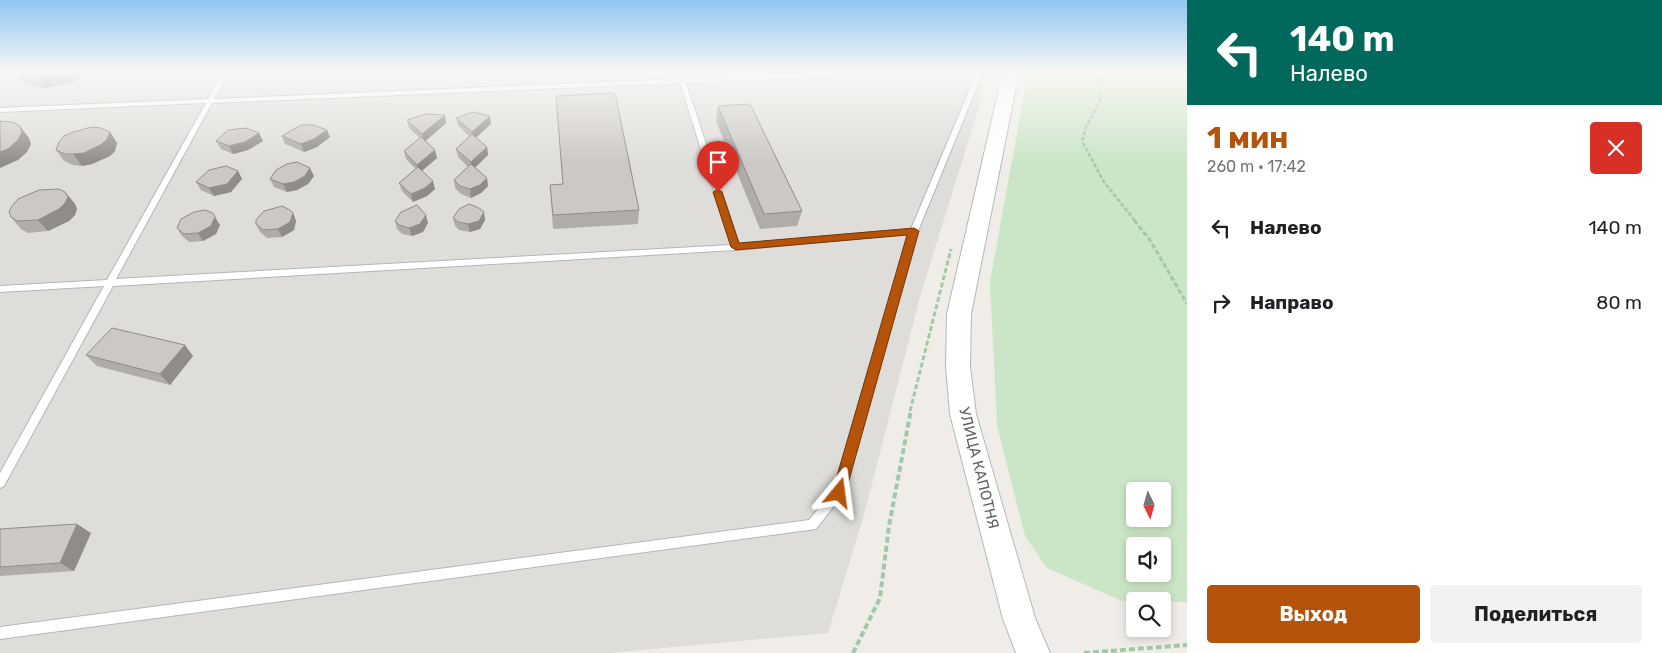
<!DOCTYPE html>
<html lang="ru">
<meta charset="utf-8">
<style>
:root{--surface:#fff;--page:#f2f2f2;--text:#202124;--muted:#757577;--accent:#b45309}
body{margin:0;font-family:Rubik,sans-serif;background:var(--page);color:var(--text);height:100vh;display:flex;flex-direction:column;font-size:19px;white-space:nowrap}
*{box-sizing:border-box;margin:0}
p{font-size:16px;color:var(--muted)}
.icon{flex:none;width:28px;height:28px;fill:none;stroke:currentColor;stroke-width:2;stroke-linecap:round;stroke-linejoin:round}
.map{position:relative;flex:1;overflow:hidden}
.drawer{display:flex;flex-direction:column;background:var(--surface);width:475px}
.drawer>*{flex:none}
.hud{background:#00695c;color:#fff;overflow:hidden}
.needle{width:32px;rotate:175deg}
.tools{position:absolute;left:1126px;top:482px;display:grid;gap:10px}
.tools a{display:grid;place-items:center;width:45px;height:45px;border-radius:5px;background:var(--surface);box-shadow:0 2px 8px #0003;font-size:25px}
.pin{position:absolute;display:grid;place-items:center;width:42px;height:42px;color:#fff;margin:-51px -21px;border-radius:50% 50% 50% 0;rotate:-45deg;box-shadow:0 0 5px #0007}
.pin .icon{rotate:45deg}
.me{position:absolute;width:55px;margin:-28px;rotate:16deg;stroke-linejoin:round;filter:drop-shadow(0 0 4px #0008)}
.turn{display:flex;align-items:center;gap:18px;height:105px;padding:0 20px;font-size:22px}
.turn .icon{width:65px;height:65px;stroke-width:2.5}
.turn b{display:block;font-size:35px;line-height:42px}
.round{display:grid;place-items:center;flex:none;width:52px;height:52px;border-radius:5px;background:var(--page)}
.headline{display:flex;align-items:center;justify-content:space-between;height:85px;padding:0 20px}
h1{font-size:30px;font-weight:700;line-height:38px;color:var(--accent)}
.primary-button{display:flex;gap:10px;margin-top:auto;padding:10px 20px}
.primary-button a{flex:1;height:58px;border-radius:5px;background:var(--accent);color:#fff;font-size:20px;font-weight:700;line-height:58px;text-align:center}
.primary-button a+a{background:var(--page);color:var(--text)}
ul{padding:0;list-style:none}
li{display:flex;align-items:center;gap:15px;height:75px;padding:0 20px}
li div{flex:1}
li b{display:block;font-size:19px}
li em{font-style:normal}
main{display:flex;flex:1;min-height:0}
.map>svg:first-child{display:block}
.industrial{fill:#dfddda}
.green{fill:#cbe6c6;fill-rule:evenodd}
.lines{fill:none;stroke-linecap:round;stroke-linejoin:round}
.service-casing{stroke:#b3b6b9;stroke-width:2}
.secondary-casing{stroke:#b4b8bb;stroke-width:2}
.path-far2{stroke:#a1c9a7;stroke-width:2.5;stroke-dasharray:4 2;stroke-linecap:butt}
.path-far1{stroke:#a1c9a7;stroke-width:3;stroke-dasharray:5 2.5;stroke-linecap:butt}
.path{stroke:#a1c9a7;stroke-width:4;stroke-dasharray:6 3;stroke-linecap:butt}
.service{fill:#fff;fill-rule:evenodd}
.secondary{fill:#fff;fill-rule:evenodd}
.wall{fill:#afaca9}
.shaded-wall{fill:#8f8c89}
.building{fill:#ccc8c4;stroke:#8f8c89}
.route{fill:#b45309;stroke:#753606}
.labels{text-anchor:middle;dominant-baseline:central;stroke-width:4.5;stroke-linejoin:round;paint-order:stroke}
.street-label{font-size:15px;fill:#5f6467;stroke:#fff}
</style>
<main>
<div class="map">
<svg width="1187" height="653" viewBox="0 0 1187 653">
<rect width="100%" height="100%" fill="#f0ede8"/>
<!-- industrial -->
<path class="industrial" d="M0 72H988L976 117 921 293 864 515 828 633 609 653H0Z"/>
<!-- green -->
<path class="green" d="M1028 72H1187V602L1122 601 1047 568 1025 536 997 426 990 282ZM1135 491H1162V519H1135ZM1135 546H1162V574H1135Z"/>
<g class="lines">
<defs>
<path id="service" d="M223 72H229L214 99 678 79 676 72H682L684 79 844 72H901L898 74 686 83 739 244 911 229 977 72H983L918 231 844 493 816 529 0 639V627L809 520 834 490 909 234 736 250 113 286 4 486 0 488V473L104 286 0 292V286L107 280 206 103 0 112V108L208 99ZM680 83 731 245 116 279 212 103Z"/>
<path id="secondary" d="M1003 72H1019L971 314 970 367 976 414 1035 618 1050 653H1016L1003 619 950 414 946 367 947 314Z"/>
</defs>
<!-- service casing -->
<use href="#service" class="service-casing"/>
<!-- secondary casing -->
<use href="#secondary" class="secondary-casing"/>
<!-- path-far2 -->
<path class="path-far2" d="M1091 72 1099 84 1102 96 1086 127 1082 141 1104 182 1135 221"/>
<!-- path-far1 -->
<path class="path-far1" d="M1134 220 1150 240 1187 304
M910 411 951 249"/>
<!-- path -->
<path class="path" d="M853 653 880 598 889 526 911 410
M1084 653 1187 645"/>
<!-- service -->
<use href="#service" class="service"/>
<!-- secondary -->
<use href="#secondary" class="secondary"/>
</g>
<!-- wall -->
<path class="wall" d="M16 72H89L73 82 45 88 34 87 23 82Z
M556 96 639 210 638 224 553 229 550 185 563 184Z
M718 106 802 211 797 226 760 229 716 121Z
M456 118 491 124 476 138 487 147 488 155 475 168 488 186 481 193 471 198 461 194 455 188 454 180 468 167 458 157 456 149 470 137 458 125Z
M407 120 446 123 426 141 435 150 437 158 422 171 435 189 427 196 413 202 402 191 399 183 416 169 406 159 404 151 420 138 409 128Z
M110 132 117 143 115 151 110 156 92 164 82 166 73 165 64 161 56 150Z
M259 133 263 141 248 150 233 154 221 149 216 141Z
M282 136 330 137 317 147 304 152 285 144Z
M238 171 242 179 231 192 214 196 201 190 196 182Z
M314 176 308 184 297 190 287 192 274 187 270 179Z
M65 192 75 204 77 209 75 215 69 221 48 231 28 233 21 229 11 217Z
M293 213 296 221 294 230 282 237 267 238 260 232 256 224Z
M453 218 485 220 480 229 470 232 459 230 455 226Z
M395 221 428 223 423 232 412 236 402 234 397 229Z
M220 225 216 234 203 241 189 242 182 236 177 228Z
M86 355 193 356 170 385 97 366Z
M0 529 91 533 74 571 0 576Z"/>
<!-- shaded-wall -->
<path class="shaded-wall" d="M58 72H89L73 82 45 88 38 77Z
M445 115 446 123 424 142 422 134Z
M490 116 491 124 473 140 472 132Z
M20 126 29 138 31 144 27 152 18 160 0 168V152Z
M327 130 330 137 317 147 304 152 301 144Z
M110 132 117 143 115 151 110 156 92 164 82 166 73 154Z
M259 133 263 141 248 150 233 154 229 146Z
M487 147 488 155 472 170 471 162Z
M435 150 437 158 419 173 417 165Z
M310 168 314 176 308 184 297 190 287 192 283 184Z
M238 171 242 179 231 192 214 196 209 188Z
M487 178 488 186 481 193 471 198 470 189Z
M433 181 435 189 427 196 413 202 411 194Z
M65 192 75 204 77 209 75 215 69 221 48 231 38 220Z
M484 212 485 220 480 229 470 232 468 224Z
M293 213 296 221 294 230 282 237 278 229Z
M426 215 428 223 423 232 412 236 409 228Z
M215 217 220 225 216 234 203 241 198 233Z
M185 345 193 356 170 385 160 374Z
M77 524 91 533 74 571 60 563Z"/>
<!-- building -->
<path class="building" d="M19 72H58L38 77 26 76Z
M615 93 639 210 553 215 550 185 563 184 556 96Z
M750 104 802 211 764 214 718 106Z
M473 112 490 116 472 132 456 118Z
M425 114 445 115 422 134 407 120Z
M0 121 12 122 20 126 22 132 18 140 8 149 0 152Z
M301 125H313L327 130 314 139 301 144 282 136Z
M92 127 101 128 110 132 107 139 102 144 84 153 73 154H65L56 150 59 142 64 136 73 132Z
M246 128 259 133 245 142 229 146 216 141 228 130Z
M472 134 487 147 471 162 456 149Z
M421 137 435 150 417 165 404 151Z
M297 162 310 168 305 176 294 182 283 184 270 179 276 170 287 164Z
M471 164 487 178 480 185 470 189 460 186 454 180Z
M226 166 238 171 227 184 209 188 196 182 209 170Z
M418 167 433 181 425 188 411 194 399 183Z
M59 189 65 192 68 197 65 203 59 209 38 220 17 221 11 217 9 212 12 206 18 199 39 190Z
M469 204 479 208 484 212 479 221 468 224 458 222 453 218 459 209Z
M417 205 426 215 420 224 409 228 399 225 395 221 401 212Z
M282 206 290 210 293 213 290 222 278 229 263 230 256 224V220L264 211Z
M205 210 213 213 215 217 211 226 198 233 184 234 177 228 181 219 194 212Z
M112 328 185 345 160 374 86 355Z
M77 524 60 563 0 567V529Z"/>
<!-- sky -->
<linearGradient id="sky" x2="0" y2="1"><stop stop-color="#90c7f0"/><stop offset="0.44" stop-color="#f8f7f5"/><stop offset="1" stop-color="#f8f7f5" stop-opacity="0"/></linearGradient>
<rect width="1187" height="164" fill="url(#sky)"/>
<!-- route -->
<path class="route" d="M718 189 722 192 739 243 914 228 919 231 844 498 839 500 834 498 832 493 907 235 736 250 731 247 713 192Z"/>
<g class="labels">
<!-- street labels -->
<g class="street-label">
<text transform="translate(979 468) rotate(76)">УЛИЦА КАПОТНЯ</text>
</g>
</g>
</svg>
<div class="tools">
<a><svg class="needle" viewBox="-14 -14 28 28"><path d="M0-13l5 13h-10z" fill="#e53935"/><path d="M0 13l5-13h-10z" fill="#757577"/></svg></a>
<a><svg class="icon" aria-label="sound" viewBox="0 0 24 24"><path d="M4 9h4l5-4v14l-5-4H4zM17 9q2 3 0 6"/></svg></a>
<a><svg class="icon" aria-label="search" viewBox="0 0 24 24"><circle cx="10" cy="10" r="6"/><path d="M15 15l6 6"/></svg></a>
</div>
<div class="pin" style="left:718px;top:192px;background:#d93025"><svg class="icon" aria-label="arrive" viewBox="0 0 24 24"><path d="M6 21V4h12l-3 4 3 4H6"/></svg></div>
<svg class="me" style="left:839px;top:493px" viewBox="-20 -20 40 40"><path d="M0-17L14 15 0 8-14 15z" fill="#b45309" stroke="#fff" stroke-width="4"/></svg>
</div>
<section class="drawer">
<div class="hud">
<div class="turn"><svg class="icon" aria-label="left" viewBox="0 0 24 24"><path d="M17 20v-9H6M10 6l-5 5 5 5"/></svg><div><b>140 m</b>Налево</div></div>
</div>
<div class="headline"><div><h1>1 мин</h1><p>260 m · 17:42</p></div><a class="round" style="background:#d93025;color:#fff"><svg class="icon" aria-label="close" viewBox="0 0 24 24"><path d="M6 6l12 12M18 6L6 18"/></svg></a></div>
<ul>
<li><svg class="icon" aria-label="left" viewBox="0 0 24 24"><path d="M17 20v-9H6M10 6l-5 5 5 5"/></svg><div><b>Налево</b></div><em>140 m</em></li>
<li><svg class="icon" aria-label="right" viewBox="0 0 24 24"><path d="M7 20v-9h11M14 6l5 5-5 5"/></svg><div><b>Направо</b></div><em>80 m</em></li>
</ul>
<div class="primary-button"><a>Выход</a><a>Поделиться</a></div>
</section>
</main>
